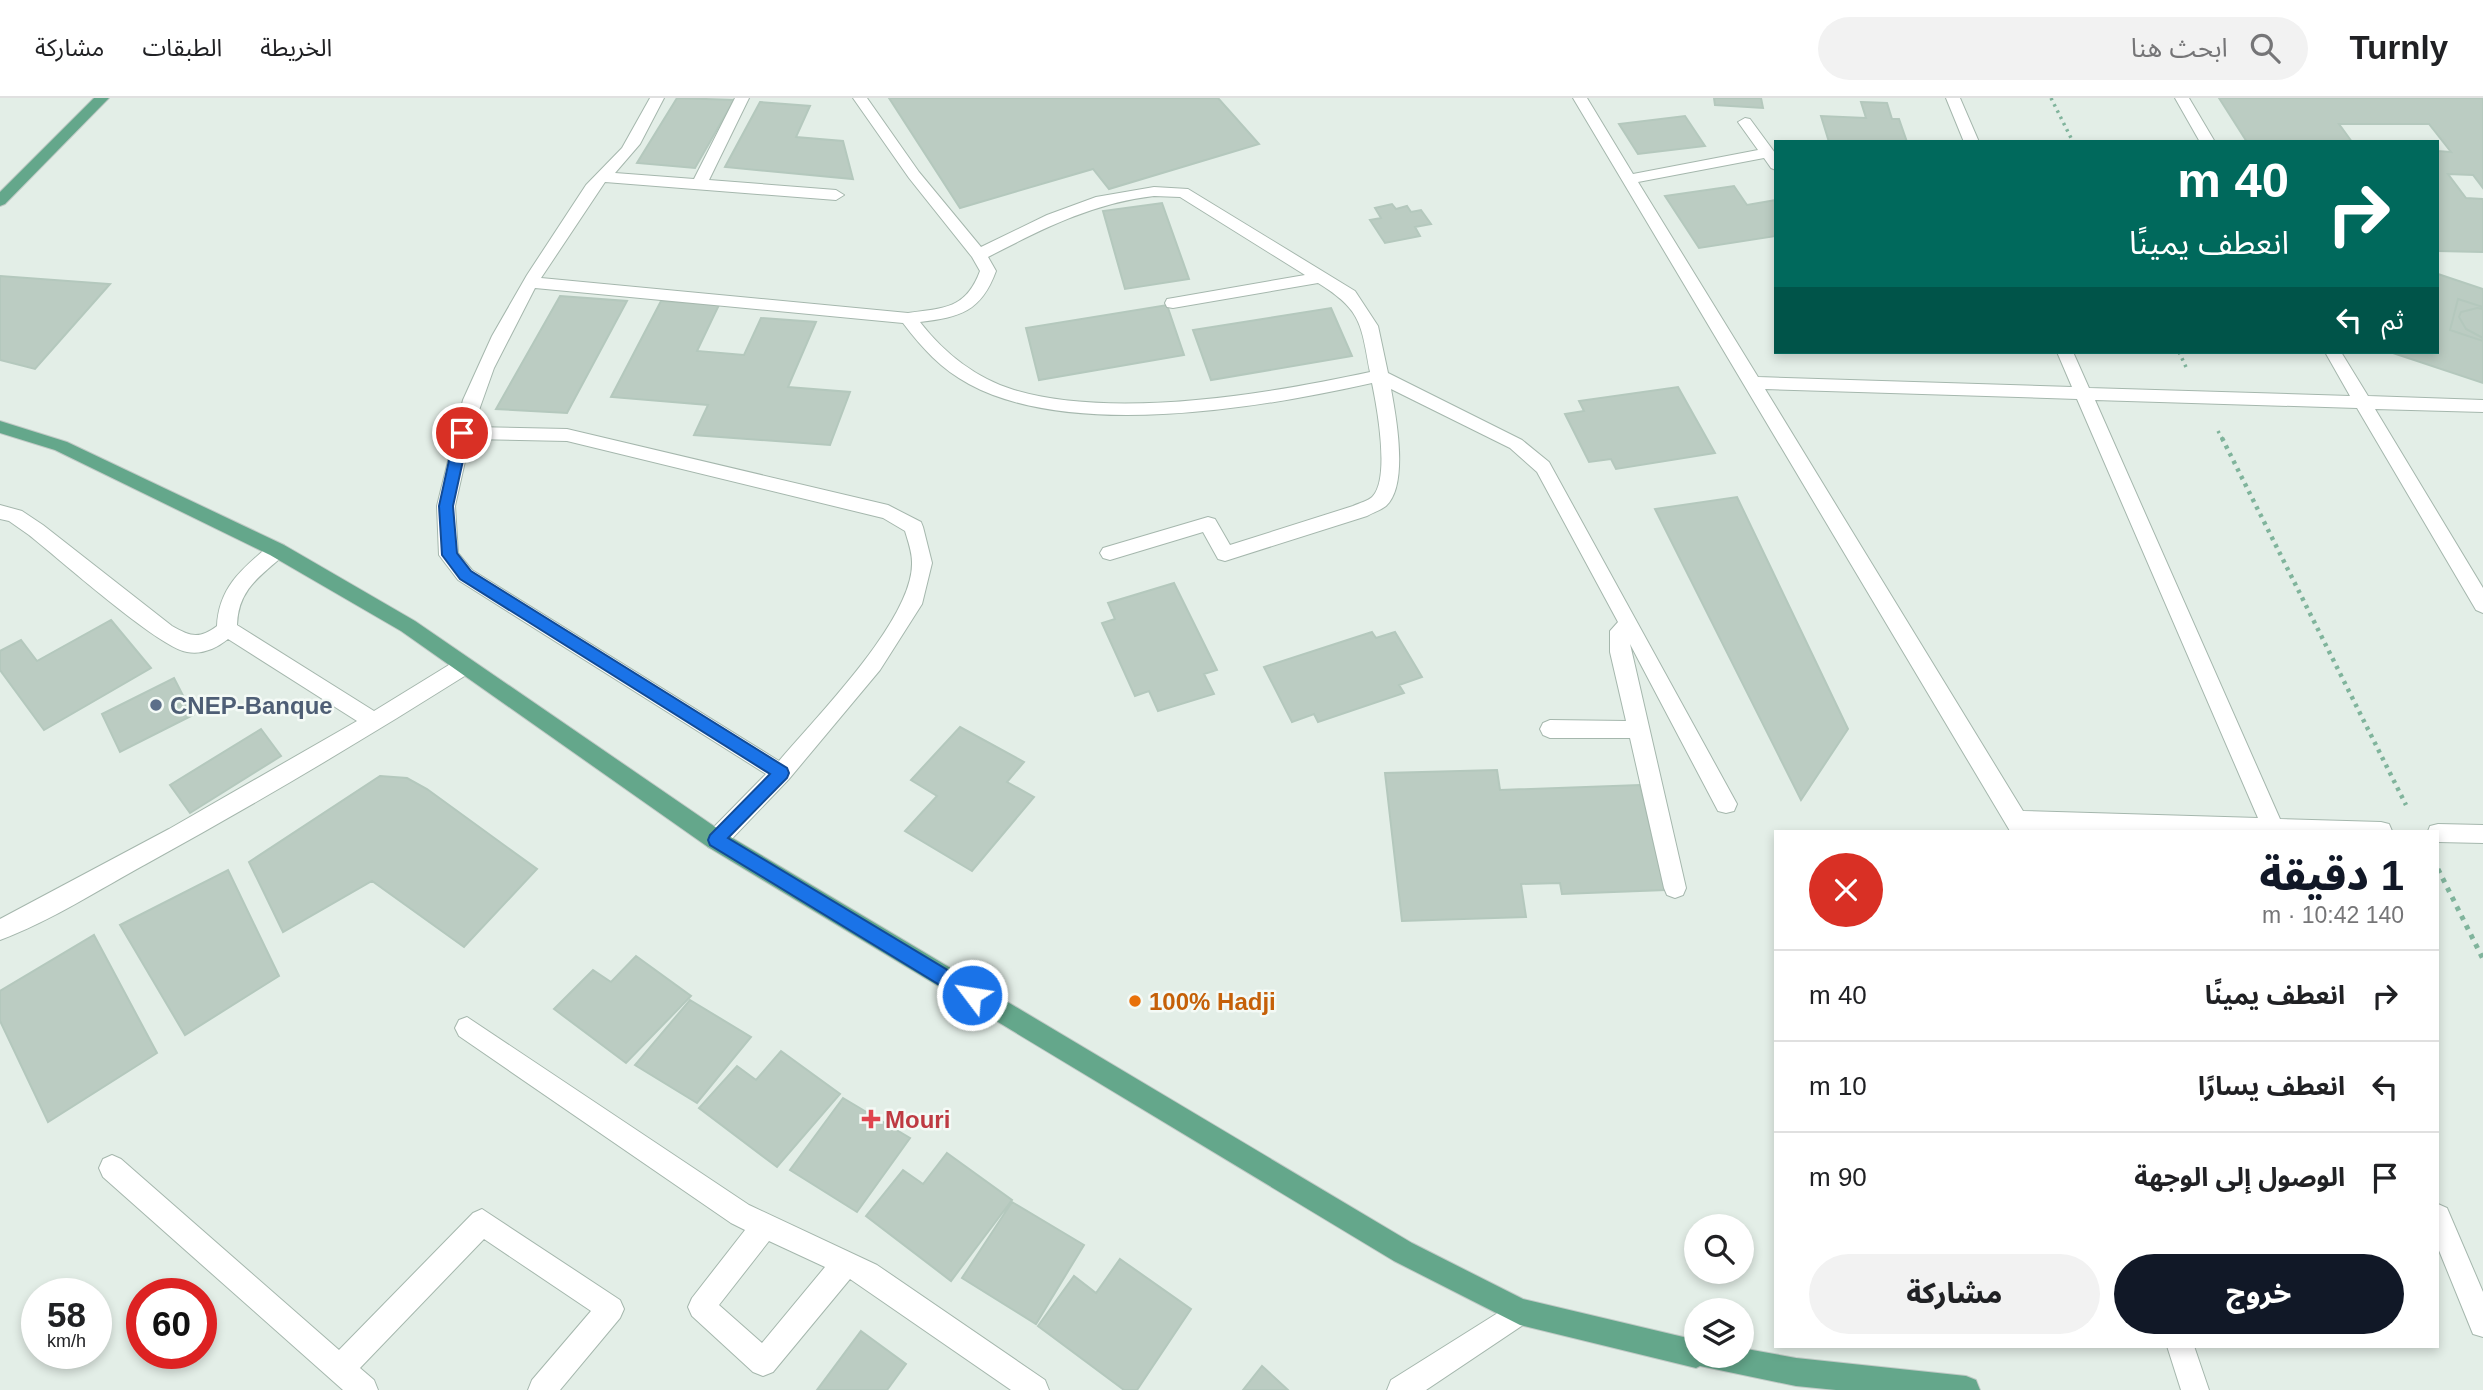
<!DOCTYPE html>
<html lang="ar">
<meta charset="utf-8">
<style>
:root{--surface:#fff;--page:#f2f2f2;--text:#202124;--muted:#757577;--line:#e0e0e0;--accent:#111827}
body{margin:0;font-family:Arial,"Noto Sans Arabic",sans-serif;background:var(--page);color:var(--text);direction:rtl;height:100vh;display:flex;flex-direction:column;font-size:26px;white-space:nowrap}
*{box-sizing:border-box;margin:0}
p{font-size:23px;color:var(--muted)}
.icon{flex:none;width:38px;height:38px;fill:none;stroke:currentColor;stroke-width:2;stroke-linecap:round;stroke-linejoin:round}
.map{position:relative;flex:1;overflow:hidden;direction:ltr}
.panel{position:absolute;left:1774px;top:732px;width:665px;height:518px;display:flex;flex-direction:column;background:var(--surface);border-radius:0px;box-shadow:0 4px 10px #0003;direction:rtl}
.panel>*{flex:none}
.banner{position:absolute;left:1774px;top:42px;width:665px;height:214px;border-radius:0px;box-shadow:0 4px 10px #0003;direction:rtl;background:#00695c;color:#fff;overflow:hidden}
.controls{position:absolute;left:1684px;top:1116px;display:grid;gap:14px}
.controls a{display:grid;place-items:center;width:70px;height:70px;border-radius:50%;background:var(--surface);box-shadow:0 4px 10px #0003;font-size:35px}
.speed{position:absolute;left:21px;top:1180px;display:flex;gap:14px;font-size:35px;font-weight:700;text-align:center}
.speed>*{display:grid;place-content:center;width:91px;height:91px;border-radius:50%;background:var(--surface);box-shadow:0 4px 10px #0003;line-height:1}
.speed small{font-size:18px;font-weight:400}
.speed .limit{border:10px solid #d22;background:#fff;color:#111}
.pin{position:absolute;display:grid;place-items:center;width:60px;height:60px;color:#fff;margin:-30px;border:4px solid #fff;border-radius:50%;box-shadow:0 2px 7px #0007}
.me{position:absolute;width:77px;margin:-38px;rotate:301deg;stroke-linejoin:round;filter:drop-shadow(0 0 5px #0008)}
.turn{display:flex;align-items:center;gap:24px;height:147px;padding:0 35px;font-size:32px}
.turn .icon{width:91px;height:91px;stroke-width:2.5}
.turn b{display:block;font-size:49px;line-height:60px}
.then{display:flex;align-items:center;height:66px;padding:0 35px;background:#0003;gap:14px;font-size:26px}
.round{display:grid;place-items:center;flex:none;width:74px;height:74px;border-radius:37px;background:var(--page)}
.head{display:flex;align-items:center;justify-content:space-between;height:119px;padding:0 35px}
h1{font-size:42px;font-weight:800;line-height:52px;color:var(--accent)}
.primary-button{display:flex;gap:14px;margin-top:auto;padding:14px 35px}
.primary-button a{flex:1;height:80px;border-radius:42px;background:var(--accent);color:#fff;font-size:28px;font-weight:800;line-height:80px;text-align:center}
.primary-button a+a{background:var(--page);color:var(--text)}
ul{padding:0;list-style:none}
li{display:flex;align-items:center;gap:21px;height:91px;padding:0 35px;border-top:2px solid var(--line)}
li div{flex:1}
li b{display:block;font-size:26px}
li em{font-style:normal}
header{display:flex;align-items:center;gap:42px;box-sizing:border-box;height:98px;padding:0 35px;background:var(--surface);border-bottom:2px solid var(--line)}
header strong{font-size:33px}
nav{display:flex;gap:38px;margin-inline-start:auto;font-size:24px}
.search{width:490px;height:63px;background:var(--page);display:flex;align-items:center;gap:18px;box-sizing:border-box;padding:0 24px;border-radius:38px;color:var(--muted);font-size:26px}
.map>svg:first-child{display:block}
.building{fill:#bbccc2;stroke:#b4c8bd;stroke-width:2}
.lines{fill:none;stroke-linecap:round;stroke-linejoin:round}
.minor-casing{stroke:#a5b7ad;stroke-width:2}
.major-casing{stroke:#c1cac6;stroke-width:2}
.path-far2{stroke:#80b49c;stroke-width:3.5;stroke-dasharray:2.5 4.5;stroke-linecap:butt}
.path-far1{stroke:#80b49c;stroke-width:4.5;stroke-dasharray:3.5 5;stroke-linecap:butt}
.path{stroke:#80b49c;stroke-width:5;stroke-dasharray:4.5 6;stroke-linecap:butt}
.minor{fill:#fff;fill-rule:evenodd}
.major{fill:#64a78b;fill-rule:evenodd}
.route{fill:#1a73e8;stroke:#114b97;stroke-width:2}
.service-dot{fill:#5c6f8a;stroke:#f4faf6;stroke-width:2.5}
.food-dot{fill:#e8710a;stroke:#f4faf6;stroke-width:2.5}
.health-dot{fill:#e0444e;stroke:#f4faf6;stroke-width:2.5}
.labels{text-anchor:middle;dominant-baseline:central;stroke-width:5;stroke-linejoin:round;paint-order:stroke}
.service-label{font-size:24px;font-weight:bold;fill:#4e5e75;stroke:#f4faf6;text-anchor:start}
.food-label{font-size:24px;font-weight:bold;fill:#c56008;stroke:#f4faf6;text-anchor:start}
.health-label{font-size:24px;font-weight:bold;fill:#be3a42;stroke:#f4faf6;text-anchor:start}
</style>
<header>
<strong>Turnly</strong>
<div class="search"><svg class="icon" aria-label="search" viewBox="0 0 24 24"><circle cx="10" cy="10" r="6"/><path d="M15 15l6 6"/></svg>ابحث هنا</div>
<nav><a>الخريطة</a><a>الطبقات</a><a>مشاركة</a></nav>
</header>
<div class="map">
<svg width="2483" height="1292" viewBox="0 0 2483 1292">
<rect width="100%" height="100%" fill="#e3eee7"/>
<!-- building -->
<path class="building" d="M677 0 734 2 695 70 637 65Z
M889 0H1218L1259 46 1109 91 1093 71 960 110Z
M1714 0H1761L1763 10 1715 7Z
M2219 0H2483V90L2473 77 2448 76 2466 100 2483 101V154L2438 153V53L2451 54 2429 26H2339L2352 44H2247Z
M760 4 810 8 796 39 843 43 853 81 725 69Z
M1861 4 1887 5 1892 21H1899L1907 44H1829L1821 18 1866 20Z
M1685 18 1705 48 1638 56 1619 26Z
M1734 88 1747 107 1776 102V138L1699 150 1665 98Z
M1162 105 1189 181 1125 191 1103 113Z
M1392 106 1396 111 1407 108 1411 114 1421 112 1431 126 1415 129 1420 138 1385 145 1370 122 1381 120 1375 110Z
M2438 176 2483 191V285L2390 254H2438Z
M0 178 110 186 35 271 0 262Z
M560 198 627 203 567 315 496 311Z
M2458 201 2483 209V243L2450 232Z
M661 203 719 207 697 253 744 257 761 220 816 224 788 289 850 294 830 347 694 337 708 307 611 299Z
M1167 207 1184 257 1039 282 1026 230Z
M1331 210 1352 258 1211 282 1193 232Z
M2477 210 2483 211V240L2466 231 2459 219 2461 214Z
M1678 289 1715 355 1616 371 1611 361 1589 364 1565 316 1584 313 1579 303Z
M1737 399 1848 631 1801 702 1655 411Z
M1174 485 1217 572 1204 576 1214 596 1158 613 1149 593 1135 598 1102 525 1115 521 1108 505Z
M111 522 151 570 44 632 0 572V553L21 542 37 563Z
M1372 534 1376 540 1395 534 1422 579 1399 587 1404 595 1318 624 1314 616 1292 624 1264 569Z
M174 580 193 617 120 654 102 616Z
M960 629 1024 664 1007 684 1034 699 972 773 905 733 937 698 911 682Z
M261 631 281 658 190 715 170 687Z
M1497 672 1500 692 1640 687 1665 792 1562 796 1560 785 1521 786 1526 819 1402 823 1385 675Z
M380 678 407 680 427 691 537 771 464 849 372 783 283 834 249 764Z
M228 772 279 878 185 937 120 827Z
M94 837 157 955 48 1024 0 923V893Z
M636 858 691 898 626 965 554 911 593 872 611 884Z
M690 902 751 939 697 1005 635 967Z
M781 953 840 996 777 1069 699 1010 737 968 756 982Z
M843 1000 910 1040 857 1114 790 1072Z
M947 1055 1012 1102 951 1183 866 1118 903 1072 923 1086Z
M1012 1104 1084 1147 1036 1226 962 1180Z
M1120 1161 1191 1211 1137 1292H1124L1038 1228 1074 1178 1096 1195Z
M861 1233 906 1266 887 1292H817Z
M1262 1268 1288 1292H1243Z"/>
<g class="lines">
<defs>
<path id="minor" d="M650 0H664L640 46 615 75 694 81 735 0H749L709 82 836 92 844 97 836 102 605 84 541 180 908 215C944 210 966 211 980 173L972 159 909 80 853 0H867L919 74 981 149 1047 117 1096 99 1154 89 1188 91 1355 193 1378 228 1388 275 1522 342 1549 364 1737 706 1734 713 1726 715 1718 713 1630 546 1686 790 1683 797 1675 800 1667 797 1664 790 1630 640H1550L1543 637 1540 631 1543 625 1550 622 1626 623 1610 554V533L1618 524 1537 374 1510 350 1391 291C1396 318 1409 387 1386 408 1381 412 1372 415 1367 418L1225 463 1218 461 1203 434 1110 462 1103 460 1100 455 1103 450 1208 419 1215 421 1230 447 1353 408C1359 405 1369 403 1373 398 1390 379 1377 309 1372 285 1261 310 1072 342 969 286 941 271 922 250 903 225L535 190 494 270 473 329 567 331 888 407 921 424 923 429 932 465 922 506 880 572 789 681 724 749 716 752 708 749 705 742 708 735 766 676 458 482 439 457 437 408 463 302 492 238 527 177 586 87 622 50ZM1154 98 1180 99 1305 177 1173 200 1167 201 1165 205 1167 209 1173 210 1318 185C1362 212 1361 226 1370 274 1268 296 1115 322 1014 292 976 280 944 255 920 224 960 219 981 214 996 173L988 159C1042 131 1093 105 1154 98ZM470 341 567 343 883 420 905 433C908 443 912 454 912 464 914 521 815 620 779 663L472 472 458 455 455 408Z
M1573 0H1587L1633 76 1758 52 1738 24 1745 20 1750 21 1775 55 1776 72 1771 70 1764 60 1638 84 1758 279 2072 289 2057 254H2073L2089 290 2350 298 2325 254H2341L2368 298 2483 302V314L2375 311 2483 490V515L2476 512 2357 310 2095 302 2280 721 2381 724 2389 726 2392 733H2010ZM1765 291 2077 301 2258 720 2023 713Z
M1946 0H1960L1979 44H1964Z
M2175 0H2189L2215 44H2200Z
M0 407 22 413 43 427 172 528C191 539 200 541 217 528 219 489 242 471 270 447H284L287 452 284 457C259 479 238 492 237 527L374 613 457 562 464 560 471 562 474 568 471 574C365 641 257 705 146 766 100 791 49 824 0 842V821L169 731 357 623 228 541C217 550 202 557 187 554 159 550 57 459 29 437L9 423 0 421Z
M2438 726 2483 727V745L2438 744V733H2428L2430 728Z
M467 919 749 1107 877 1167 1045 1282 1049 1292H1011L850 1181 773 1274 763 1278 753 1274 692 1218 688 1209 692 1200 745 1132 731 1125 459 938 455 930 459 922ZM769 1143 825 1169 762 1245 719 1207Z
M112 1057 121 1061 339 1252 473 1115 482 1111 620 1202 624 1211 620 1220 560 1292H528L532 1282 591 1213 484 1141 360 1270 374 1282 378 1292H343L103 1079 99 1070 103 1061Z
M2438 1106 2447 1110 2483 1194V1239L2473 1236 2438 1150Z
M1520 1201 1529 1205 1533 1214 1529 1223 1426 1292H1387L1391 1282Z
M2167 1248H2194L2209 1292H2181Z"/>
<path id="major" d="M94 0H109L5 106 0 108V94Z
M0 323 67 344 284 447 415 523 724 735 1412 1145 1523 1201 1696 1242V1258H1741V1250L1796 1260 1966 1278 1976 1282 1980 1292H1836L1796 1288 1700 1268 1696 1270 1520 1227 1394 1163 708 749 401 533 270 457 55 352 0 335Z"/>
</defs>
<!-- minor casing -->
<use href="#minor" class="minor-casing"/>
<!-- major casing -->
<use href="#major" class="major-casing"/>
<!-- path-far2 -->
<path class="path-far2" d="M2051 0 2073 44
M2179 254 2186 269
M2218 333 2223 342"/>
<!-- path-far1 -->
<path class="path-far1" d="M2222 340 2406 707"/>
<!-- path -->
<path class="path" d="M2438 771 2483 861"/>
<!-- minor -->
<use href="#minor" class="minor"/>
<!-- major -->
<use href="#major" class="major"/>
</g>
<!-- route -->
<path class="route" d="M462 330 469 335 453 408 457 455 471 473 787 670 789 675 787 680 728 740 979 891 981 897 979 903 972 905 966 903 710 747 708 742 710 737 770 676 460 481 442 457 439 408 455 335Z"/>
<!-- markers -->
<circle class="service-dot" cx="156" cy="607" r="7"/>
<circle class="food-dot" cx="1135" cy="903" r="7"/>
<path class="health-dot" d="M867.5 1010.5h7v7h7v7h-7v7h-7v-7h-7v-7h7z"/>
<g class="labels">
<!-- service labels -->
<g class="service-label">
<text x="170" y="607">CNEP-Banque</text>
</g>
<!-- food labels -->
<g class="food-label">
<text x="1149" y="903">100% Hadji</text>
</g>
<!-- health labels -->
<g class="health-label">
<text x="885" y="1021">Mouri</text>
</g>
</g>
</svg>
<div class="controls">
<a><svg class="icon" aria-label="search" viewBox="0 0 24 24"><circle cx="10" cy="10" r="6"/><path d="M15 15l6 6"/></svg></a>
<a><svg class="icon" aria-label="layers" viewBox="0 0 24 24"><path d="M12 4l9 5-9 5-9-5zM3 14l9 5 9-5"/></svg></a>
</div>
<div class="speed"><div>58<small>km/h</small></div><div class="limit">60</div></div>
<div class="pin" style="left:462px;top:335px;background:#d93025"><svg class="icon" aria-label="arrive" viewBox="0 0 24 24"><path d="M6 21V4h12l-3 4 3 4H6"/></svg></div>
<svg class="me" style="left:972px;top:897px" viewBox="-20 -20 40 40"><circle r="17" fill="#1a73e8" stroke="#fff" stroke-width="3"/><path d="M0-11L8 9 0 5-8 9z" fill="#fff"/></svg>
<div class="banner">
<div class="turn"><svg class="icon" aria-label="right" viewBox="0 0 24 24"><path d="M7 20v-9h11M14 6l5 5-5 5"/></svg><div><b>40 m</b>انعطف يمينًا</div></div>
<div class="then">ثم<svg class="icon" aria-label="left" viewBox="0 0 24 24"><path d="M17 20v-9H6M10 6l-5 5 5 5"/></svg></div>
</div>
<section class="panel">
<div class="head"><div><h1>1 دقيقة</h1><p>140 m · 10:42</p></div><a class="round" style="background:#d93025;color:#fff"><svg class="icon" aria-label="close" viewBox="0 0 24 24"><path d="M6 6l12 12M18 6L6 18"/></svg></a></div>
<ul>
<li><svg class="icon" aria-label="right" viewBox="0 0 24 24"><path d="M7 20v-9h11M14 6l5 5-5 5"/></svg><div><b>انعطف يمينًا</b></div><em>40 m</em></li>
<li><svg class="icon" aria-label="left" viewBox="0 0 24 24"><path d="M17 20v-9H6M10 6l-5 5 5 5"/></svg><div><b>انعطف يسارًا</b></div><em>10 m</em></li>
<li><svg class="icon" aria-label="arrive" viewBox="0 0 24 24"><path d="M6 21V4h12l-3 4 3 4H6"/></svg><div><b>الوصول إلى الوجهة</b></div><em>90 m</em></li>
</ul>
<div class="primary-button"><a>خروج</a><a>مشاركة</a></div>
</section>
</div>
